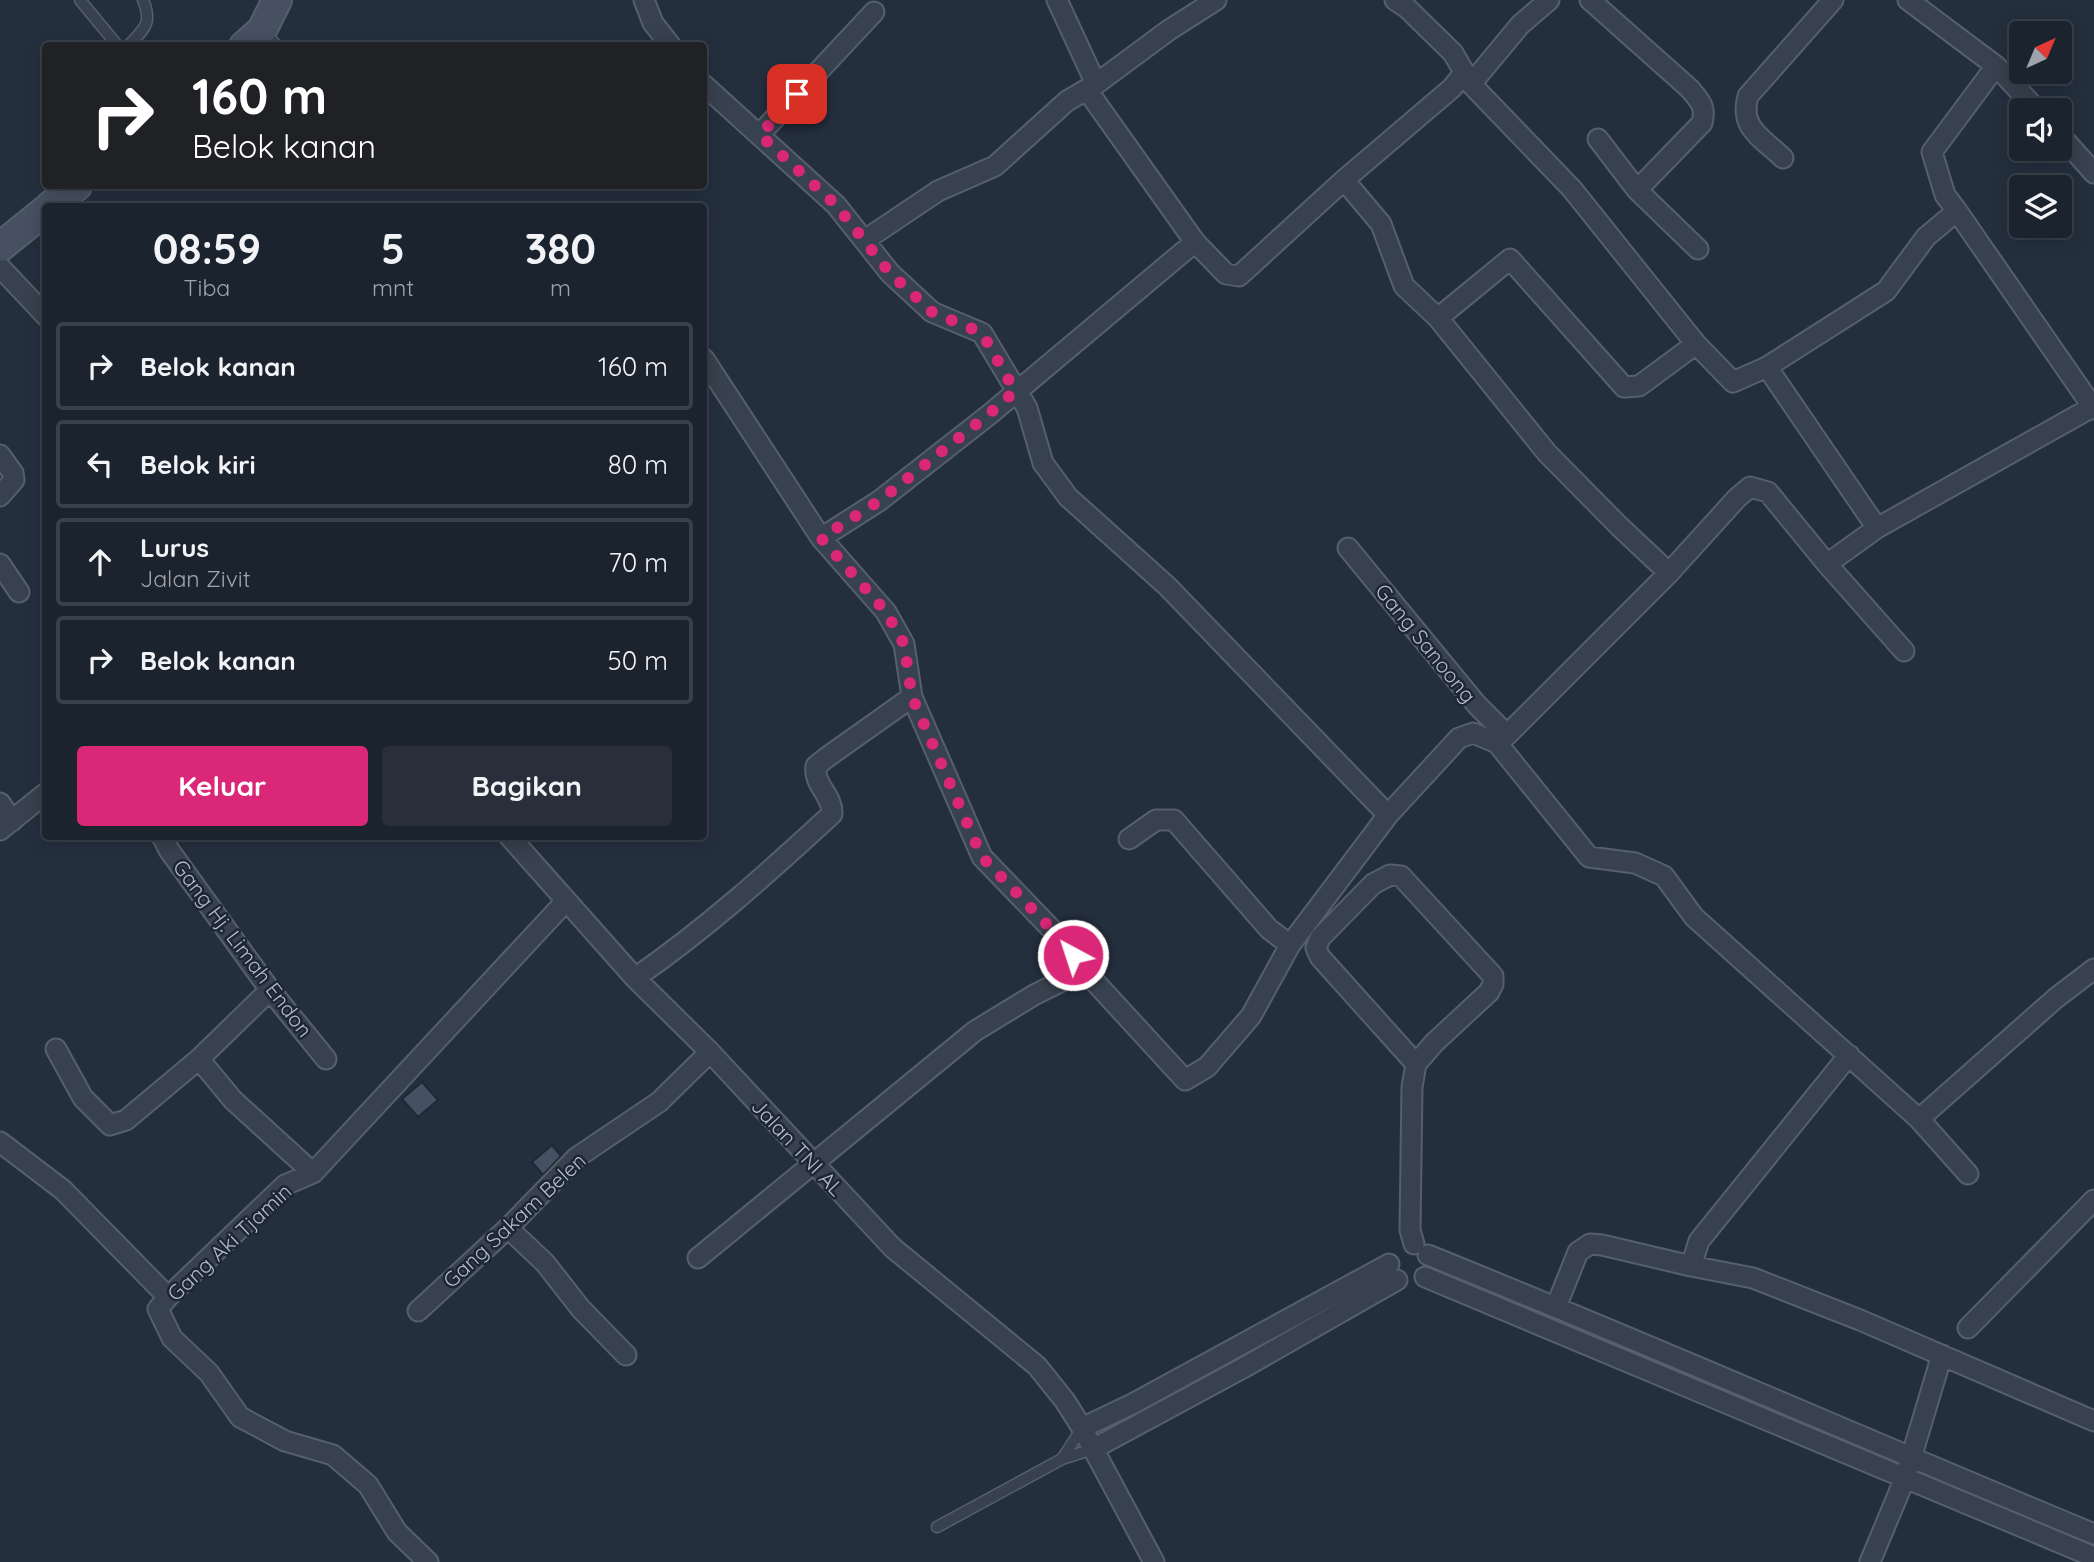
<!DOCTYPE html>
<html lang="id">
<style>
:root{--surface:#1b232e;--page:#282f3a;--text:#f1f3f6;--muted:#a0a4aa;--line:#39404a;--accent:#db2777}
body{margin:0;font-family:Quicksand,sans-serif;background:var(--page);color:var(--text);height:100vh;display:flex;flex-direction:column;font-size:26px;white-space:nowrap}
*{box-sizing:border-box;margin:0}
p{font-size:23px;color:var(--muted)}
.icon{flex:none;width:38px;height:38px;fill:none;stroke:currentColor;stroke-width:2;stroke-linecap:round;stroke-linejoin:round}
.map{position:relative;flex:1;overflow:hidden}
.panel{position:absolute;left:42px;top:203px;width:665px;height:637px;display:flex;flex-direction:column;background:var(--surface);border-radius:7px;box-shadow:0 4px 18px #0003,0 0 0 2px var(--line)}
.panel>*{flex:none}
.guide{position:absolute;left:42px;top:42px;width:665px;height:147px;border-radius:7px;box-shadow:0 4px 18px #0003,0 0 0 2px var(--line);background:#202124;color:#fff;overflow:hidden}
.needle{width:46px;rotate:44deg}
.controls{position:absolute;left:2009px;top:21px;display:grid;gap:14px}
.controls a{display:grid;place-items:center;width:63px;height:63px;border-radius:7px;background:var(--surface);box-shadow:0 4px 18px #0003,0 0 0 2px var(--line);font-size:35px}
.pin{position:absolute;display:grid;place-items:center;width:60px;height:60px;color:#fff;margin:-30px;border-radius:14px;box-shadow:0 4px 10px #0006}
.me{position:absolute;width:77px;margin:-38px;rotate:320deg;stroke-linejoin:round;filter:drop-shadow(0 0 5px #0008)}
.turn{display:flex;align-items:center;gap:24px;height:147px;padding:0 35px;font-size:32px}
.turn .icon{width:91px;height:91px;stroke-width:2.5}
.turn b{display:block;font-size:49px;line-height:60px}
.eta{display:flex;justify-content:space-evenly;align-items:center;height:119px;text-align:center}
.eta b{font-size:42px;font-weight:800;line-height:49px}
.action{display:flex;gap:14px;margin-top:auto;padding:14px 35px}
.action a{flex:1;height:80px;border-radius:7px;background:var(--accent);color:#fff;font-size:28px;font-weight:800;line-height:80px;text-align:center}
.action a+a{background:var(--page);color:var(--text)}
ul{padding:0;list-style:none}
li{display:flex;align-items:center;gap:21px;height:88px;margin:0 14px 10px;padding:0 21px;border:4px solid var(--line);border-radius:7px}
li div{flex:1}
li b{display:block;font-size:26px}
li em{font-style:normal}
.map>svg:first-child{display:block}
.building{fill:#455162;stroke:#1f2835;stroke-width:2}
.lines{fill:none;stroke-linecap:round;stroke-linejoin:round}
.service-casing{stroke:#565f6c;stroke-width:13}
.minor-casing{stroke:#565f6c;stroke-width:23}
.secondary-casing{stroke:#565f6c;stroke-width:32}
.service{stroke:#38414e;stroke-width:10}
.minor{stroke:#38414e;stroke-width:19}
.secondary{stroke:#465061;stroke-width:28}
.route{stroke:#db2777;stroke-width:12;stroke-dasharray:0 21.6}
.labels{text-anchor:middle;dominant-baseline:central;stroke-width:5;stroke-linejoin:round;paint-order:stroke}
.street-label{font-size:21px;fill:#b4bcc9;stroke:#1d2633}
</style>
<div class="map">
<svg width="2094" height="1562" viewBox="0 0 2094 1562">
<rect width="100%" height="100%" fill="#242f3e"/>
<!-- building -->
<path class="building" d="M422 1082 438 1100 418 1117 402 1099Z
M552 1145 561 1156 543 1175 532 1162Z"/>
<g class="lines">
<defs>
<path id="service" d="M80 0 118 46
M265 33 277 46
M128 46C144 29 153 24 143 0
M1062 1459 1082 1428
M937 1527 1062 1459 1093 1449"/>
<path id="minor" d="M644 0 653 23 671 46
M1057 0 1096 84
M1395 0 1407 8 1453 53 1471 84 1572 189 1696 344 1733 382 1767 367 1886 291 1926 237 1957 211 2094 409
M1590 0 1690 89C1701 102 1706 107 1702 123L1637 190 1698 249
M1908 0 1996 66 2037 110
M1471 84 1520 25 1549 0
M704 85 836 205 890 273 932 312 982 333 1027 408 1043 463 1068 497 1167 586 1388 815
M1087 90 1195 242 1226 274 1239 276 1344 180 1452 88 1464 73
M759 135 874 12
M2060 135 2094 173
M1598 139 1637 190
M1783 158C1762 138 1739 128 1748 96L1833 0
M1344 180 1381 224 1404 286 1438 318
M1957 211 1945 195 1932 152 1996 66
M865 240 938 191 995 166 1067 101 1096 84 1169 30 1216 0
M0 267 46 316
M704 359 821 538 886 612 904 644 912 697 982 857 1062 940 1084 970 1185 1080 1207 1067 1251 1016 1290 945 1388 815 1459 738 1473 733 1497 743 1589 857 1635 863 1664 876 1694 917 1919 1119 1968 1174
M1767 367 1877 528
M0 455 13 473 14 480 0 496
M821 538 879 501 990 414 1195 242
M1348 548 1477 705 1507 735
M0 564 19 592
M1827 564 1904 651
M1669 573 1619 526 1547 453 1438 318 1510 259 1624 387 1639 386 1696 344
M1497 743 1507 735 1669 573 1737 498 1750 487 1768 492 1827 564 1877 528 2094 406
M0 803 12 821
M0 830 46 793
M162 836 169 850 270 990 326 1059
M509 836 635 978 710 1052 893 1248 1037 1366 1065 1401 1082 1428 1154 1562
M1129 839 1156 820H1174L1269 929 1290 945
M635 978C706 929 769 872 832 814 833 795 813 785 816 766L826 758 912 697
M56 1049 83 1098 110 1125 126 1120 199 1059 270 990
M199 1059 233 1100 313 1173
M1919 1119 2056 998 2094 969
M0 1142 63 1190 168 1297
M508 1228 545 1263 581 1309 626 1355
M1414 1244 1410 1230 1412 1087 1416 1064 1434 1043 1489 992 1493 984V976L1401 876 1390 875 1373 884 1320 938 1316 948 1320 957 1416 1064
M1428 1255C1651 1345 1872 1442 2094 1534
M698 1258 975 1031 1034 995 1084 970
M1691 1266 1699 1241 1849 1055
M1425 1277 2094 1557
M1556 1307 1578 1252 1590 1244 1602 1245 1691 1266 1753 1278 1860 1320 2094 1421
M418 1311 508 1228 576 1158 659 1102 710 1052
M1968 1328 2094 1200
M1082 1428 1134 1403 1389 1264
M1093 1449 1243 1368 1397 1280
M428 1562 397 1532 368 1485 333 1455 285 1441 240 1417 209 1373 172 1338 158 1309 168 1297 285 1185 313 1173 566 901
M1870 1562 1905 1478 1942 1355"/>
<path id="secondary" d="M244 46 262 30 277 0
M50 206 77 186
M0 247 46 210"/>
</defs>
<!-- service casing -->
<use href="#service" class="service-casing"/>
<!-- minor casing -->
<use href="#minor" class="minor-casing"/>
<!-- secondary casing -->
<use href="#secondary" class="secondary-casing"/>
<!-- service -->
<use href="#service" class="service"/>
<!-- minor -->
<use href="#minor" class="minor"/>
<!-- secondary -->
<use href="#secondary" class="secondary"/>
</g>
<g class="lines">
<!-- route -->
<path class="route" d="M797 94 760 135 836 205 890 273 932 312 982 333 1015 391 989 414 879 501 821 538 886 612 904 644 912 697 982 857 1062 940 1073 955"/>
</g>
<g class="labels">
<!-- street labels -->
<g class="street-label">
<text transform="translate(1426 643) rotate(51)">Gang Sanoong</text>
<text transform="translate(243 948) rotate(53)">Gang Hj. Limah Endon</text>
<text transform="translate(798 1147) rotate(47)">Jalan TNI AL</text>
<text transform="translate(514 1220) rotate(-43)">Gang Sakam Belen</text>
<text transform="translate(229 1242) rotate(-43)">Gang Aki Tjamin</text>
</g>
</g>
</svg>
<div class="controls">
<a><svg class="needle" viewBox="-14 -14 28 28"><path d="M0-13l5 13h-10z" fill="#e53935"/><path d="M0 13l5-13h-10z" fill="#a0a4aa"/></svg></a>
<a><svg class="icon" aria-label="sound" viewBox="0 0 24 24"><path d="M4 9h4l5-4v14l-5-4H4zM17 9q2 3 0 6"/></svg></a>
<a><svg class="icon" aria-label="layers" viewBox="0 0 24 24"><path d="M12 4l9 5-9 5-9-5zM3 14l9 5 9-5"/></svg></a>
</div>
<div class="pin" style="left:797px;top:94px;background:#d93025"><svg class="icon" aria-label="arrive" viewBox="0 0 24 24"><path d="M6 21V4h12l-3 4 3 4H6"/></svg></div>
<svg class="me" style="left:1073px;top:955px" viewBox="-20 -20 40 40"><circle r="17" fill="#db2777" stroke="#fff" stroke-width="3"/><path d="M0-11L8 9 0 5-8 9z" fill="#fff"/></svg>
<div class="guide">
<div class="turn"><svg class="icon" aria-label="right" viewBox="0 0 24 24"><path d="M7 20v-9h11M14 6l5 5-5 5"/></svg><div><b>160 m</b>Belok kanan</div></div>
</div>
<section class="panel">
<div class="eta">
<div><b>08:59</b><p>Tiba</p></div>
<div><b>5</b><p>mnt</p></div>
<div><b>380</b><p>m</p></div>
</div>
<ul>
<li><svg class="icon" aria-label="right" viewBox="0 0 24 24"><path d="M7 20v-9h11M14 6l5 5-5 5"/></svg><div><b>Belok kanan</b></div><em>160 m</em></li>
<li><svg class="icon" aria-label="left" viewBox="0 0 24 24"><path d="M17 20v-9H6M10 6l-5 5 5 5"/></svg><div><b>Belok kiri</b></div><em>80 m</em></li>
<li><svg class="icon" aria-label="ahead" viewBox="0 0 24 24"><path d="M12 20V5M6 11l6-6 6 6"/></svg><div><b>Lurus</b><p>Jalan Zivit</p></div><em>70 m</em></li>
<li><svg class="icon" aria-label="right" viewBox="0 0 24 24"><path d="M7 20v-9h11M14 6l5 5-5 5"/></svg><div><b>Belok kanan</b></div><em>50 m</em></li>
</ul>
<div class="action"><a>Keluar</a><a>Bagikan</a></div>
</section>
</div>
